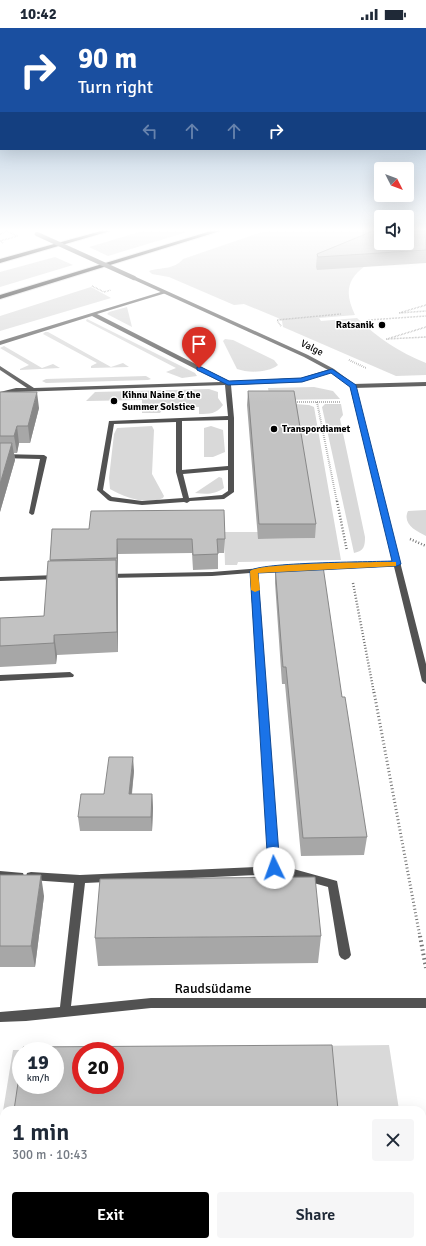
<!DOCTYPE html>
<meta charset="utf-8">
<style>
:root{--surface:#fff;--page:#f6f6f7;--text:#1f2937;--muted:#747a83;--accent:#000}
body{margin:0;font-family:Signika,sans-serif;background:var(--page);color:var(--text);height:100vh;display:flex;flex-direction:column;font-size:15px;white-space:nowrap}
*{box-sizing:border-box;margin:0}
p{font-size:13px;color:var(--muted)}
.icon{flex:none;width:22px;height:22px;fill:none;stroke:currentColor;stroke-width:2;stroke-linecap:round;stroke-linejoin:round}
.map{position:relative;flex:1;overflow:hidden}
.drawer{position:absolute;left:0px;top:1078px;width:426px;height:140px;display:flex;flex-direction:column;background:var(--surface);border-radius:12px 12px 0 0;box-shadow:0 4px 16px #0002}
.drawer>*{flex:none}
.top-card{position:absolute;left:0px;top:0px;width:426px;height:122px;box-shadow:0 4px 16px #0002;background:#1a4fa0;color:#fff;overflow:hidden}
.needle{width:26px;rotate:132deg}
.tools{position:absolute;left:374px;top:134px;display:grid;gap:8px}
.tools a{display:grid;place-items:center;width:40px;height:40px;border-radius:4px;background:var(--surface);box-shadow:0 4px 16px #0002;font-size:20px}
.speed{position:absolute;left:12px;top:1014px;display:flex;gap:8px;font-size:20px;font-weight:700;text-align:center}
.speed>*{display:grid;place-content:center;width:52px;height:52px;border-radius:50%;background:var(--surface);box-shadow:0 4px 16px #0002;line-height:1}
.speed small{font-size:10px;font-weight:400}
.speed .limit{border:6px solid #d22;background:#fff;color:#111}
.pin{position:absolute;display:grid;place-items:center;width:34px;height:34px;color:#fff;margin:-41px -17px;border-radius:50% 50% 50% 0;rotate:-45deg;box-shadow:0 0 4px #0007}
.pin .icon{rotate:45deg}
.me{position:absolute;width:44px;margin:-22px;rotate:357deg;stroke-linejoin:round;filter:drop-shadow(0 0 3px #0008)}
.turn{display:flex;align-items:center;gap:14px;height:84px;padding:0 12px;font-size:18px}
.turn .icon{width:52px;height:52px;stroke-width:2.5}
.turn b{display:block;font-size:28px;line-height:34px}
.lanes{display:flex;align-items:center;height:38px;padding:0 12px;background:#0003;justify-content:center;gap:20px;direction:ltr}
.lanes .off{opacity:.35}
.round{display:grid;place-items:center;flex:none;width:42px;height:42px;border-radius:4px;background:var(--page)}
.summary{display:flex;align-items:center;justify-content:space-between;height:68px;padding:0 12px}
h1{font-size:24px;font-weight:600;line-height:30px}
.cta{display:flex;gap:8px;margin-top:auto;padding:8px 12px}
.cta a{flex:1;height:46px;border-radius:4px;background:var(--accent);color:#fff;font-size:16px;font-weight:600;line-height:46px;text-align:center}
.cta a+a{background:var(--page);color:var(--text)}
.status{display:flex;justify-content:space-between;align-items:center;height:28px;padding:0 20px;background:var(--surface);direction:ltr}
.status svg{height:11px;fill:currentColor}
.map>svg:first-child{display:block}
.green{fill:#d9d9d9}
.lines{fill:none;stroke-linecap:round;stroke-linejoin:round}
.primary-casing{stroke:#dbdbdb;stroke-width:2}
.path-far4{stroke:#747474;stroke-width:1.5;stroke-dasharray:0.5 1;stroke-linecap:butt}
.path-far3{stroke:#747474;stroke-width:2;stroke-dasharray:0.5 1.5;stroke-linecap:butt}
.path-far2{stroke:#747474;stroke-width:2.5;stroke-dasharray:1 2;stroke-linecap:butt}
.path-far1{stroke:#747474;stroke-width:3;stroke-dasharray:1 2.5;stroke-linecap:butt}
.path{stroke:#747474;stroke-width:4;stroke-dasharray:1.5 3;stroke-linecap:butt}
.service{fill:#525252;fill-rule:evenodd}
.tertiary{fill:#525252;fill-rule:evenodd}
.primary{fill:#000;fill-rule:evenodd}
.tertiary-bridge{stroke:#525252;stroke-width:4.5}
.wall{fill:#a7a7a7}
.shaded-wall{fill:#888}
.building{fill:#c2c2c2;stroke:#888;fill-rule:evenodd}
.route{fill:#1a73e8;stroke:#114b97}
.slow{fill:#f59e0b}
.poi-dot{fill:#000;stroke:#fff;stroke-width:1.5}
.labels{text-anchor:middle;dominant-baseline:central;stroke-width:3;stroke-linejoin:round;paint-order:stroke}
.far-poi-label{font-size:10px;font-weight:bold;fill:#000;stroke:#fff;text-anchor:start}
.far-street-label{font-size:10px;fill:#000;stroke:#fff}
.near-street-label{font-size:14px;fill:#000;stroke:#fff}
</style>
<div class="status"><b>10:42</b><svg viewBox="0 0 49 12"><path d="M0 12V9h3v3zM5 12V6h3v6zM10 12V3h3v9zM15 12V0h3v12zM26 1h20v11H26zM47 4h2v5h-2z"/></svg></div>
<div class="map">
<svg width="426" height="1218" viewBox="0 0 426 1218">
<rect width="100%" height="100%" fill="#fff"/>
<!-- green -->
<path class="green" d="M143 203H190L108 228 89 219Z
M265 203H381V215L426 214 365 238C346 252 345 266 355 287L319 290 321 293 357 290C378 310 399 324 426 335V347L396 348 283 299 282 293 278 290 244 276 234 277 169 249 152 246 149 243C161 239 174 242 183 231Z
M55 229 73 237 0 259V244Z
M91 259 111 270 0 303V288Z
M127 279 132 299 107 286 109 284Z
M87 291 195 345 197 348 182 350 166 344 176 340 86 293Z
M45 304H48L111 339 123 335 129 339 91 340V338L97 335 43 306Z
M225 311 233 312 274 332 278 337C268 345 248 345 237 341L223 313Z
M4 318 42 340 53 336 60 340 20 342V341L29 337 0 320Z
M146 348 151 351 148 352 46 355 42 353 46 351Z
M314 359 333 363 340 371 270 372 268 360Z
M209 361 218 364V370L223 377C216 386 210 386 199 386V379H164L160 385H142V372L86 373 95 364Z
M294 376 309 377 314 379 341 532 238 534 237 537H225L224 504H258V511L315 510Z
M325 376H341L343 387 340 391 365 509C365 518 364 523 354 525L322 379Z
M152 398 154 402 152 446 164 468 163 470C147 477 125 470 110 461L109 450 114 406 117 400Z
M211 398 223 402 225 424 213 429H204V400Z
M219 449 222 450 224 460C214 467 206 466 195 465Z
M426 482V508C416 503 402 496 408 483Z
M389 1017 399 1082H332L115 1023H21V1057L23 1082H4V1143H0V1101L13 1022Z
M4 1160V1214H205L204 1218H0V1164Z
M214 1214H253V1218H214Z
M345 1214H419L420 1218H345Z"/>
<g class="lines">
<defs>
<path id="primary" d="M101 203H110L0 235V231Z
M211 203H220L0 271V267Z"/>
</defs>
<!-- primary casing -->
<use href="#primary" class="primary-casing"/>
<!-- path-far4 -->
<path class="path-far4" d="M6 203 18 208
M0 206 7 203
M3 215 0 213 18 208
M92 258 104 264 111 262
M426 277 399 285 426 283
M368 292 426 288
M281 298 277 292 341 286
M426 299 387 311 426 309"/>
<!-- path-far3 -->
<path class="path-far3" d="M349 332 366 340
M295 374H340
M317 374 337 474"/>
<!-- path-far2 -->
<path class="path-far2" d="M337 473 347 523
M410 511 426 518
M353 555 374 665"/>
<!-- path-far1 -->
<path class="path-far1" d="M374 664 420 909"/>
<!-- path -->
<path class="path" d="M420 908 426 940"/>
<!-- service -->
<path class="service" d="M164 263 166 264V265L97 286 229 353 301 350 330 341 335 342 302 354 231 357 234 390V464L224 471 190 473 187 475 184 474 142 477 110 473 108 472 97 462 109 393 228 388 225 357 16 364 0 368V364L16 360H27L0 342V338L34 360 221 354 92 288 0 317V313ZM228 392V438L182 442V393ZM176 394V444L183 470 142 473 112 469 103 462 114 396ZM228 442V463L222 467 189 470 183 446Z
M426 354V358L353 360 350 358 353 356Z
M0 426 44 427 47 429 34 486 32 487 29 485 40 431 0 430Z
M397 534 401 536 400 538 313 542 309 540 313 538Z
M285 538 289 540 288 542 258 545 279 837 337 853 351 927 349 930 345 932 341 930 339 927 328 859 274 844 256 847 85 855 71 978 151 970H426V980H151L26 993 0 994V984L60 979 74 855 31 852 27 851 26 848 27 845 31 844 80 847 256 839 269 837 250 545 212 548 107 550 103 548 107 546 212 544Z
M57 547H60L61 549 60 551 0 553V549Z
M70 644 74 647 73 649 0 653V647Z
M0 843 23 845 24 848 23 851 19 852 0 851Z"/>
<!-- tertiary -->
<path class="tertiary" d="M132 249H136L308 327 334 341 355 357 426 636V656L422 653 350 359 330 343 304 329 132 251Z"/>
<!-- primary -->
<use href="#primary" class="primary"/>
<!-- tertiary-bridge -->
<path class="tertiary-bridge" d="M37 206 134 250"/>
</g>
<!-- wall -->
<path class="wall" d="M426 203V235L317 242 316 239 317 226Z
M248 363 316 496 315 510 258 511 247 377Z
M0 364 39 380 30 415H19L17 425H14L15 432 0 484Z
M52 501 225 511 224 525H218V541L193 542 192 525 118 526V624L57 627 56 636 0 639V590L44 588 50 533Z
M275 538 342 669 367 809 364 827 301 828 285 656H282L275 555Z
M134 743 132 766H152L153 780 152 803H80L78 789 104 766Z
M0 847 44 868 35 939H0Z
M321 908 318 935 98 938 95 910Z
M253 1214H352L351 1218H253Z"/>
<!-- shaded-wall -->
<path class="shaded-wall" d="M37 364 39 380 30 415 28 398Z
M17 398 19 415 17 425 14 408Z
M12 415 15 432 0 484V456Z
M117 511 118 526V545L117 530Z
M116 532 118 552V624L117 604Z
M54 607 57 627 56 636 54 615Z
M133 729 134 743 130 780 129 766Z
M152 766 153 780 152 803 151 789Z
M41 847 44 868 35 939 31 918Z"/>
<!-- building -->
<path class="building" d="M373 203H381V215H407V203H426V222L318 229 317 226Z
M248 363H294L316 496H259Z
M0 364H37L28 398H17L14 408H0Z
M0 415H12L0 456Z
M224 482 225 511H217L218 526 193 527 192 511H117V530L50 532 52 501H89L91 483Z
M116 532 117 604 54 607V615L0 618V590L44 588 48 533Z
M275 538H323L342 669H345L367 809 303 810 286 639H283Z
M109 729H133L129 766H152L151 789H78L81 766H104Z
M0 847H41L31 918H0Z
M315 849 321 908 95 910 100 851Z
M332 1017 338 1082H14L21 1035V1057H55V1023H23V1019ZM81 1023H115V1057H81Z
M255 1214H352L255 1215Z"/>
<!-- sky -->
<linearGradient id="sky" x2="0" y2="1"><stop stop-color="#8baccb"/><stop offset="0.54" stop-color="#fff"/><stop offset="1" stop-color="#fff" stop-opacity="0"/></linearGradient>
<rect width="426" height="374" fill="url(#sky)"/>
<!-- route -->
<path class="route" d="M197 339H201L229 353 301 350 332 341 356 357 401 536 397 538 258 545 280 840 278 843H270L268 840 250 543C259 534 372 534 392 533L350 359 331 345 302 354 228 357 197 342Z"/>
<!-- slow -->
<path class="slow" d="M393 534H396V538L258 545 260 562 255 564 251 562 250 543C259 535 372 534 393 534Z"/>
<!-- markers -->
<g class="poi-dot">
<circle cx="382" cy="297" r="4"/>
<circle cx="114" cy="373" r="4"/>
<circle cx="274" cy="401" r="4"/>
</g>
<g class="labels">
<!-- far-poi labels -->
<g class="far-poi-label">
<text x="374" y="297" text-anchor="end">Ratsanik</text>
<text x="122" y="367">Kihnu Naine &amp; the<tspan x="122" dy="12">Summer Solstice</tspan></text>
<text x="282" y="401">Transpordiamet</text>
</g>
<!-- far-street labels -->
<g class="far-street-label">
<text transform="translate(312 320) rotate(26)">Valge</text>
</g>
<!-- near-street labels -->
<g class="near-street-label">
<text x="213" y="960">Raudsüdame</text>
</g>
</g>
</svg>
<div class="tools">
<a><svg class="needle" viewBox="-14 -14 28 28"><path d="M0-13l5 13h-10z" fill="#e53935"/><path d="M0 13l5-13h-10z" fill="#747a83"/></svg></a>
<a><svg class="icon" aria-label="sound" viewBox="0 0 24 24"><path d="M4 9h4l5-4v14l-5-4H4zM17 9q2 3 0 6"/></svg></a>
</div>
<div class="speed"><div>19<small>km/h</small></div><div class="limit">20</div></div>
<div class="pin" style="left:199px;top:340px;background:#d93025"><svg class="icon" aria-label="arrive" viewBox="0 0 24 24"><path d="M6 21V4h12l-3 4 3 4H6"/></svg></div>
<svg class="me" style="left:274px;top:840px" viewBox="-20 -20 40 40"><circle r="19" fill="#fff"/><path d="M0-13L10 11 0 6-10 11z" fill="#1a73e8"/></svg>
<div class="top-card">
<div class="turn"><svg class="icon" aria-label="right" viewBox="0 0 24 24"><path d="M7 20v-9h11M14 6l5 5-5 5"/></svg><div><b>90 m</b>Turn right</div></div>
<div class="lanes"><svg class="icon off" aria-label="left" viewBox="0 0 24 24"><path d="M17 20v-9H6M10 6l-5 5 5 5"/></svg><svg class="icon off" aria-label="ahead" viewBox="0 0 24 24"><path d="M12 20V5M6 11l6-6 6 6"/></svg><svg class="icon off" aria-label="ahead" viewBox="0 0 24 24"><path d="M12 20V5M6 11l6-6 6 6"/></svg><svg class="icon" aria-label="right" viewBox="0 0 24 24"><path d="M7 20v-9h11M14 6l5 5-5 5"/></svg></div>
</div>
<section class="drawer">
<div class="summary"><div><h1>1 min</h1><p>300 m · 10:43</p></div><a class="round"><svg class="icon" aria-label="close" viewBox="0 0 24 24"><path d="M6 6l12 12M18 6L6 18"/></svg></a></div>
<div class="cta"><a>Exit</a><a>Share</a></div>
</section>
</div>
